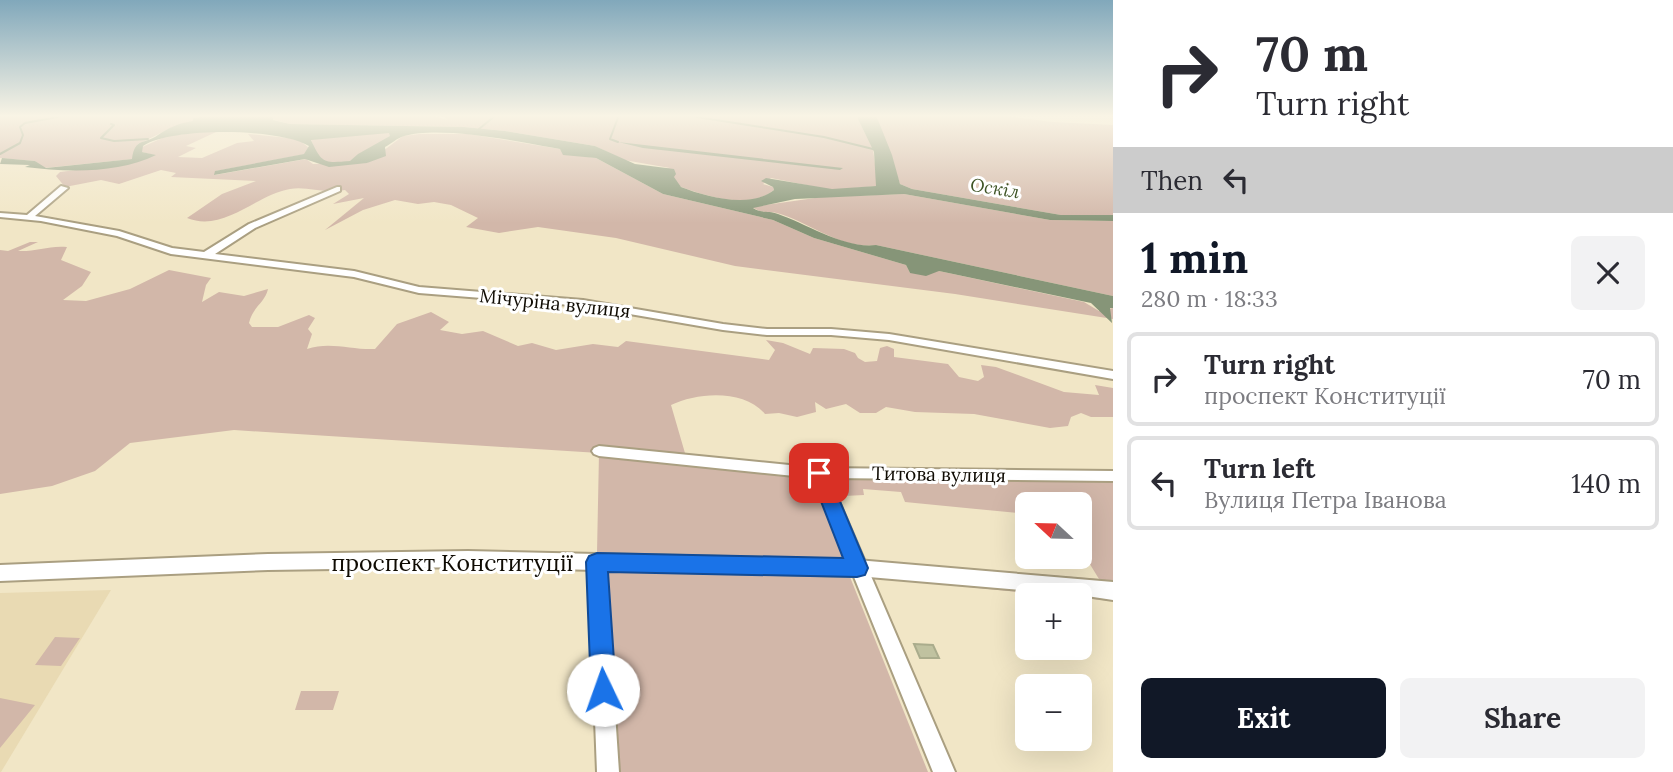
<!DOCTYPE html>
<meta charset="utf-8">
<style>
:root{--surface:#fff;--page:#f2f2f3;--text:#2b2b33;--muted:#7c7c81;--line:#e1e1e2;--accent:#111827}
body{margin:0;font-family:Lora,serif;background:var(--page);color:var(--text);height:100vh;display:flex;flex-direction:column;font-size:26px;white-space:nowrap}
*{box-sizing:border-box;margin:0}
p{font-size:23px;color:var(--muted)}
.icon{flex:none;width:38px;height:38px;fill:none;stroke:currentColor;stroke-width:2;stroke-linecap:round;stroke-linejoin:round}
.map{position:relative;flex:1;overflow:hidden}
.sheet{display:flex;flex-direction:column;background:var(--surface);width:560px}
.sheet>*{flex:none}
.hud{background:#fff;color:var(--text);overflow:hidden}
.needle{width:46px;rotate:292deg}
.fabs{position:absolute;left:1015px;top:492px;display:grid;gap:14px}
.fabs a{display:grid;place-items:center;width:77px;height:77px;border-radius:10px;background:var(--surface);box-shadow:0 7px 28px #0002;font-size:35px}
.pin{position:absolute;display:grid;place-items:center;width:60px;height:60px;color:#fff;margin:-30px;border-radius:14px;box-shadow:0 4px 10px #0006}
.me{position:absolute;width:77px;margin:-38px;rotate:357deg;stroke-linejoin:round;filter:drop-shadow(0 0 5px #0008)}
.turn{display:flex;align-items:center;gap:24px;height:147px;padding:0 28px;font-size:32px}
.turn .icon{width:91px;height:91px;stroke-width:2.5}
.turn b{display:block;font-size:49px;line-height:60px}
.then{display:flex;align-items:center;height:66px;padding:0 28px;background:#0003;gap:14px;font-size:26px}
.round{display:grid;place-items:center;flex:none;width:74px;height:74px;border-radius:10px;background:var(--page)}
.overview{display:flex;align-items:center;justify-content:space-between;height:119px;padding:0 28px}
h1{font-size:42px;font-weight:700;line-height:52px;color:var(--accent)}
.primary-button{display:flex;gap:14px;margin-top:auto;padding:14px 28px}
.primary-button a{flex:1;height:80px;border-radius:10px;background:var(--accent);color:#fff;font-size:28px;font-weight:700;line-height:80px;text-align:center}
.primary-button a+a{background:var(--page);color:var(--text)}
ul{padding:0;list-style:none}
li{display:flex;align-items:center;gap:21px;height:94px;margin:0 14px 10px;padding:0 14px;border:4px solid var(--line);border-radius:10px}
li div{flex:1}
li b{display:block;font-size:26px}
li em{font-style:normal}
main{display:flex;flex:1;min-height:0}
.map>svg:first-child{display:block}
.built{fill:#e9dab3}
.green{fill:#d2b7a9}
.water{fill:#869578;fill-rule:evenodd}
.lines{fill:none;stroke-linecap:round;stroke-linejoin:round}
.stream{stroke:#869578;stroke-width:2}
.building{fill:#c0c2a0;stroke:#aaac8c;stroke-width:2}
.minor-casing{stroke:#aa9f81;stroke-width:4}
.major-casing{stroke:#aa9f81;stroke-width:4}
.minor{fill:#fff;fill-rule:evenodd}
.major{fill:#fff;fill-rule:evenodd}
.route{fill:#1a73e8;stroke:#114b97;stroke-width:2}
.labels{text-anchor:middle;dominant-baseline:central;stroke-width:6;stroke-linejoin:round;paint-order:stroke}
.far-water-label{font-size:18px;font-style:italic;fill:#3d5324;stroke:#fff}
.street-label{font-size:19px;fill:#0f0b03;stroke:#fff}
.near-street-label{font-size:23px;fill:#0f0b03;stroke:#fff}
</style>
<main>
<div class="map">
<svg width="1113" height="772" viewBox="0 0 1113 772">
<rect width="100%" height="100%" fill="#f1e6c6"/>
<!-- built -->
<path class="built" d="M111 590 1 772H0V593Z"/>
<!-- green -->
<path class="green" d="M0 115H212L194 118 195 121C173 125 158 135 138 144L133 159 44 168 35 161 0 158Z
M274 115H430L447 120 443 115H856L873 149 875 164 879 165 878 186 831 190 771 178 763 184 773 187 774 190C741 217 674 184 640 170L670 168 624 160 595 146 505 131 464 127 290 124 272 119Z
M876 115H998L1052 122 1113 125V215H1061L912 189 900 184Z
M208 131 216 132 186 146 196 148 178 157 202 158 237 143 254 141 248 134 298 139 309 148 306 154 216 171 215 175 306 159 313 164 367 163 403 136 420 134H468L560 149 569 154 596 158 663 194 773 220 814 238 906 265 910 273 939 271 1084 302 1099 311 1113 308V319L955 294 735 266 616 238 538 227 499 233 466 227 478 218 451 205 434 202 418 204 395 200 363 210 325 230 364 198 333 204 349 194 345 190C324 194 307 186 290 189 257 194 224 233 187 218L222 194 256 181 171 177 176 173 161 170 119 184 101 180 65 187 56 176 60 172 123 164 154 155 142 152V147L167 136Z
M391 132 392 136C381 143 358 153 351 161L329 164 316 155 311 139Z
M904 194 1050 220 1113 221V296L876 245C842 250 809 222 777 213 766 210 764 215 752 207L822 197Z
M30 242H38L18 251C35 252 50 245 67 247L61 260 91 272 82 286 63 300 86 301 130 289 169 270 211 278 206 285 202 302 219 292 244 296 268 289C265 303 253 306 249 323L252 327H278L309 315 315 318 308 329 312 334 307 349C330 341 351 350 375 349L397 324 431 312 449 322 440 330 462 334 483 331 518 346 532 343 556 350 593 344 618 347 626 341 769 360 775 350 766 340 783 343 810 354 813 348 844 349 855 353 858 358 865 362 877 361 880 348 887 346 894 349V357L948 364 959 377 978 381 984 377 981 365 996 367 1064 392 1099 395 1095 385 1113 388V417H1091L1081 413 1071 417 1068 426 1050 428 974 414 915 412 886 407 876 413H860L846 404 826 409 815 402 816 412 797 417 779 413 765 414C744 389 698 392 671 405L687 460 815 477 846 556 840 560 597 553 599 453 234 430 130 443 95 471 52 486 0 494V250L8 251Z
M840 473 1113 476V601L1080 598V595H1049L878 578 870 561 1099 579 1080 548V504H1027V514L905 502 901 492 863 489 864 495 844 496 839 484Z
M597 570 850 577 928 772H607Z
M55 637 80 638 61 666 35 665Z
M301 691H339L333 710H295Z
M0 698 35 705 0 748Z"/>
<!-- water -->
<path class="water" d="M212 115H274L273 120 290 124 464 127 505 131 595 146 635 164 674 169 676 174 674 177 681 187C707 197 750 209 774 190L773 187 761 181 766 178 832 189 876 186 874 152 856 115H876L892 155 900 184 912 189 1061 215H1113V221L1050 220 904 194 795 199 753 208C762 214 768 210 778 214 807 224 845 249 876 245L1113 296V308H1110L1112 323 1091 303 939 271 926 276 910 273 906 265 814 238 773 220 663 194 596 158 563 155 560 149C521 142 441 125 404 136 397 138 391 144 385 147L386 156 367 163 329 167 305 159 214 175 215 171 304 154 309 146C280 128 172 127 143 146L142 152 156 155C118 174 66 172 25 167L30 165 0 164 2 158 35 161 46 168 132 159C135 137 144 145 158 135 168 128 179 123 193 121V118ZM389 133 390 136 358 154 350 161C324 163 322 164 311 140Z
M618 142 843 168 840 170 643 148Z"/>
<g class="lines">
<!-- stream -->
<path class="stream" d="M684 115 824 137 873 149
M111 124 114 125 101 138 114 141 148 139
M479 129 496 115
M618 142 610 139 619 115
M0 154 20 143 23 135 20 127 25 123 68 115"/>
</g>
<!-- building -->
<path class="building" d="M914 644 933 645 939 658H920Z"/>
<g class="lines">
<defs>
<path id="minor" d="M61 186 68 188 35 216 119 231 172 248 204 252 249 224 337 187H340V191L255 228 215 254 354 271 419 287 583 300 723 324 767 329H831L889 334 1113 371V379L889 340 831 335H767L723 330 583 306 419 293 354 277 171 254 117 236 41 221 0 217V213L27 215Z
M599 446 819 468 1113 471V481L829 478 955 772H933L814 478 599 456 594 454 592 451 594 448Z
M597 555 603 557 605 562 619 772H597L589 562 591 557Z"/>
<path id="major" d="M468 551 857 560 1113 582V600L1080 595 857 576 468 567 268 570 0 581V565L268 554Z"/>
</defs>
<!-- minor casing -->
<use href="#minor" class="minor-casing"/>
<!-- major casing -->
<use href="#major" class="major-casing"/>
<!-- minor -->
<use href="#minor" class="minor"/>
<!-- major -->
<use href="#major" class="major"/>
</g>
<!-- sky -->
<linearGradient id="sky" x2="0" y2="1"><stop stop-color="#81a8bb"/><stop offset="0.52" stop-color="#f9f4e5"/><stop offset="1" stop-color="#f9f4e5" stop-opacity="0"/></linearGradient>
<rect width="1113" height="223" fill="url(#sky)"/>
<!-- route -->
<path class="route" d="M819 466 826 468 828 473 868 568 865 575 857 577 608 572 616 690 613 699 603 703 594 699 591 690 586 562 589 556 597 553 843 558 810 473 812 468Z"/>
<g class="labels">
<!-- far-water labels -->
<g class="far-water-label">
<text transform="translate(995 188) rotate(9)">Оскіл</text>
</g>
<!-- street labels -->
<g class="street-label">
<text transform="translate(555 303) rotate(6)">Мічуріна вулиця</text>
<text transform="translate(939 474) rotate(1)">Титова вулиця</text>
</g>
<!-- near-street labels -->
<g class="near-street-label">
<text x="452" y="562">проспект Конституції</text>
</g>
</g>
</svg>
<div class="fabs">
<a><svg class="needle" viewBox="-14 -14 28 28"><path d="M0-13l5 13h-10z" fill="#e53935"/><path d="M0 13l5-13h-10z" fill="#7c7c81"/></svg></a>
<a>+</a>
<a>−</a>
</div>
<div class="pin" style="left:819px;top:473px;background:#d93025"><svg class="icon" aria-label="arrive" viewBox="0 0 24 24"><path d="M6 21V4h12l-3 4 3 4H6"/></svg></div>
<svg class="me" style="left:603px;top:690px" viewBox="-20 -20 40 40"><circle r="19" fill="#fff"/><path d="M0-13L10 11 0 6-10 11z" fill="#1a73e8"/></svg>
</div>
<section class="sheet">
<div class="hud">
<div class="turn"><svg class="icon" aria-label="right" viewBox="0 0 24 24"><path d="M7 20v-9h11M14 6l5 5-5 5"/></svg><div><b>70 m</b>Turn right</div></div>
<div class="then">Then<svg class="icon" aria-label="left" viewBox="0 0 24 24"><path d="M17 20v-9H6M10 6l-5 5 5 5"/></svg></div>
</div>
<div class="overview"><div><h1>1 min</h1><p>280 m · 18:33</p></div><a class="round"><svg class="icon" aria-label="close" viewBox="0 0 24 24"><path d="M6 6l12 12M18 6L6 18"/></svg></a></div>
<ul>
<li><svg class="icon" aria-label="right" viewBox="0 0 24 24"><path d="M7 20v-9h11M14 6l5 5-5 5"/></svg><div><b>Turn right</b><p>проспект Конституції</p></div><em>70 m</em></li>
<li><svg class="icon" aria-label="left" viewBox="0 0 24 24"><path d="M17 20v-9H6M10 6l-5 5 5 5"/></svg><div><b>Turn left</b><p>Вулиця Петра Іванова</p></div><em>140 m</em></li>
</ul>
<div class="primary-button"><a>Exit</a><a>Share</a></div>
</section>
</main>
